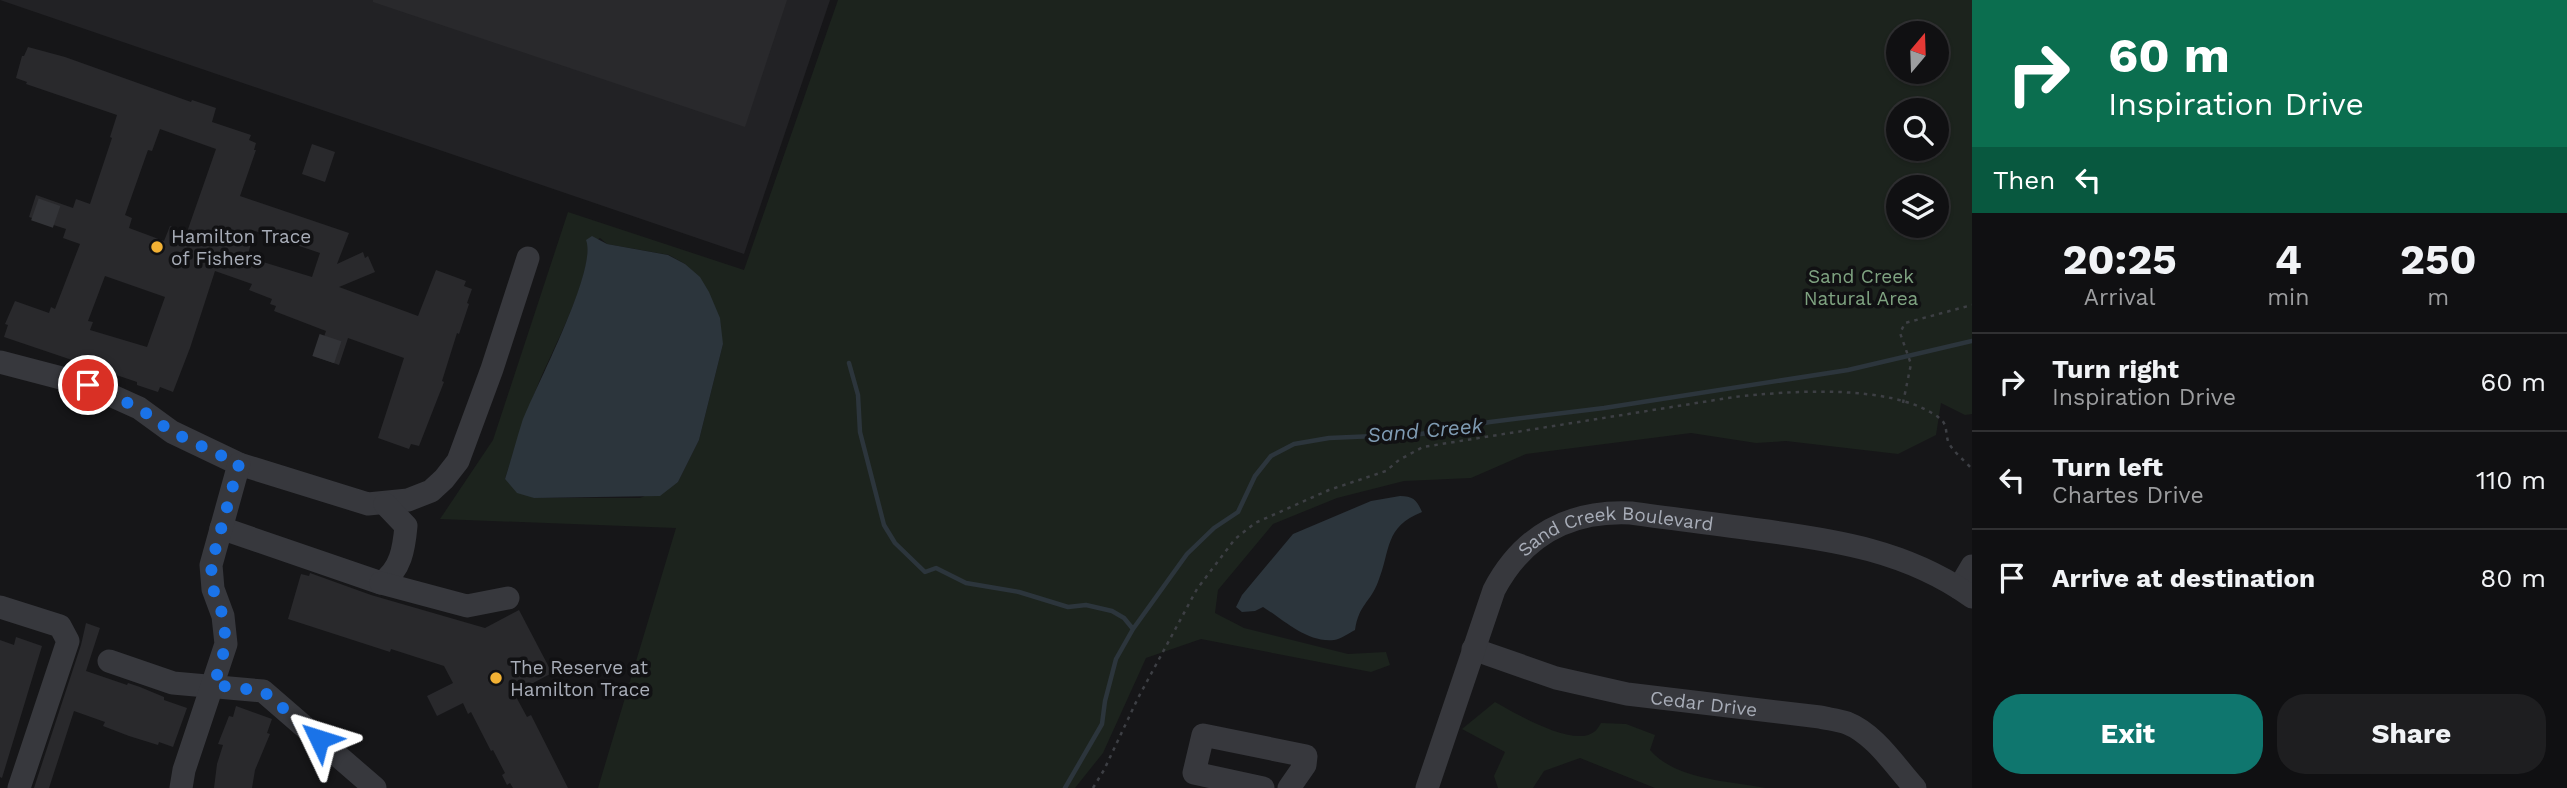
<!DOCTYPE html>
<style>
:root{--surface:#101012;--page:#1e1e20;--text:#f1f3f6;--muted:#9c9d9f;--line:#303032;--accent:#0f766e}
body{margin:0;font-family:"Work Sans",sans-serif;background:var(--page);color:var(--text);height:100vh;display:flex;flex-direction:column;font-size:26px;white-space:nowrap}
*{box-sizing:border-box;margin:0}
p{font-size:23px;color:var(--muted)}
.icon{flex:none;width:38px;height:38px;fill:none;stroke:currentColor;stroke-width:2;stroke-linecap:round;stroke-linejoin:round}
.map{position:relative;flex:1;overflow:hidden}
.sheet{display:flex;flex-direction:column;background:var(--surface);width:595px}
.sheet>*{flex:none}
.guide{background:#0b6e4f;color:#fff;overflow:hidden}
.needle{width:46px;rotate:19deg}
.buttons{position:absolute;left:1886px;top:21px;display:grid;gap:14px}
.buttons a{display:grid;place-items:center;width:63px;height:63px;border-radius:50%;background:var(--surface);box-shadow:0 2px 5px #0004,0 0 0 2px var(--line);font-size:35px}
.pin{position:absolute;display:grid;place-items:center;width:60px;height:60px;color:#fff;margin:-30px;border:4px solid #fff;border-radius:50%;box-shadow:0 2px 7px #0007}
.me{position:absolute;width:77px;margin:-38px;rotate:311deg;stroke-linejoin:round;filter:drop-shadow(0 0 5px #0008)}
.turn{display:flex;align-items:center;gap:24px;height:147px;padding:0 21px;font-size:32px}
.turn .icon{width:91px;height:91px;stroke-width:2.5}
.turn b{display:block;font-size:49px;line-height:60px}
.then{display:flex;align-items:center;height:66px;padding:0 21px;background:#0003;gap:14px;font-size:26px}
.eta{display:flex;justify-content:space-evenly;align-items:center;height:119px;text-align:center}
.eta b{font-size:42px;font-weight:700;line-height:49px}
.cta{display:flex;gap:14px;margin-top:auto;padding:14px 21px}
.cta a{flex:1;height:80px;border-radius:28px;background:var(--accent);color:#fff;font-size:28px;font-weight:700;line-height:80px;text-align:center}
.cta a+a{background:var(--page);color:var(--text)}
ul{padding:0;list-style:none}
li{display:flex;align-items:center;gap:21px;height:98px;padding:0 21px;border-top:2px solid var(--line)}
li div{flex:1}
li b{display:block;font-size:26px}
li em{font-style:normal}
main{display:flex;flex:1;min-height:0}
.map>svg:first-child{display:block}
.built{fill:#222225}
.green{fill:#1c231d;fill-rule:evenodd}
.water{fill:#2c353c}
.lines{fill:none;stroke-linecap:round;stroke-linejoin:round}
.stream{stroke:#2c353c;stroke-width:4.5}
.building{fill:#29292c;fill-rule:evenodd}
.minor-tunnel{stroke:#333438;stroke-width:23;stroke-dasharray:23 11;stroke-linecap:butt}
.path{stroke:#3d3f44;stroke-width:2.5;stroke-dasharray:3.5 5;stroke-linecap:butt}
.minor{stroke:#37383d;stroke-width:23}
.route{stroke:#1a73e8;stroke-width:12;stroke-dasharray:0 21.6}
.poi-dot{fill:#f2b134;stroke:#111113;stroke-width:2.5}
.labels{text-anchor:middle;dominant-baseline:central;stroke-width:7;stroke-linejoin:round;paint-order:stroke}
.poi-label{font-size:19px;fill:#a8adb8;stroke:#111113;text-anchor:start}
.park-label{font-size:19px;fill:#7fa381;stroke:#111113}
.street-label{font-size:19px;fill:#a8adb8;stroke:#111113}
.water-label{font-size:21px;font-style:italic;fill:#7f9bb3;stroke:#111113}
</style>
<main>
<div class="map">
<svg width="1972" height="788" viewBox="0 0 1972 788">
<rect width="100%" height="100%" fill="#161618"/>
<!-- built -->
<path class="built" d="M0 0H830L744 254Z"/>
<!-- green -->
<path class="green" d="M838 0H1972V414L1965 415 1941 403 1936 435 1898 454 1786 441 1756 443 1691 433 1526 454 1471 478 1404 481 1337 498 1273 524 1218 590 1215 613 1244 628 1348 654 1386 652 1390 665 1371 672 1201 639 1146 658 1103 753 1075 788H598L676 528 440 519 493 440 568 212 744 270ZM1899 33H1937V72H1899ZM1899 110H1937V149H1899ZM1899 187H1937V226H1899ZM600 238 607 244 669 255 685 264 723 344 699 440 678 482 640 498H534L505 479C515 446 526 414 539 382 554 347 589 282 588 245Z
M1495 702C1515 713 1573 748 1594 732 1597 730 1599 726 1601 723L1626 724 1655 735 1650 750C1676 780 1729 781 1766 788H1655L1580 758 1544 771 1533 788H1498L1494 776 1505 752 1462 729Z"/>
<!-- water -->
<path class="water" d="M592 236 607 244 668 255 685 264 700 277 709 292 720 318 723 344 699 440 678 482 660 496 534 498 517 493 505 479C511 460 516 441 522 422 535 388 598 269 586 240Z
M1400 496C1413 496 1417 500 1422 512 1384 527 1391 550 1378 582 1370 603 1359 604 1355 630 1349 633 1341 639 1334 640 1307 643 1284 620 1263 607L1255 611 1242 612 1236 607 1242 595 1293 534 1371 501Z"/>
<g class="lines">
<!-- stream -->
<path class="stream" d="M849 363 858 395 860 432 884 525 895 543 925 572 936 568 966 583 1019 592 1068 607 1086 605 1112 611 1124 618 1133 629
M1065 788 1102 724 1105 701 1116 659 1133 629 1187 554 1214 528 1238 512 1255 476 1271 456 1294 444 1329 438 1421 434 1490 422 1604 408 1848 370 1972 341"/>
</g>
<!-- building -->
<path class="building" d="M373 0H787L745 127 373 2Z
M28 47 65 57 191 102 192 100 216 108 212 122 251 135 249 140 256 143 254 150H256L240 196 349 233 337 264 363 252 365 258 368 256 375 272 339 287 418 316 436 270 466 281 464 286 472 289 467 303 469 304 459 334 457 333 442 381 444 382 419 446 411 444 409 449 378 438 404 358 348 338 339 365 317 357 326 331 274 311 276 306 270 304 272 299 249 290 252 284 215 271 190 348 173 392 160 387 158 392 137 385V382L4 337 8 325 5 324 15 301 49 313 51 307 55 309 80 244 63 238 66 229 29 217 36 195 73 208 76 199 90 204 112 138 110 137 117 115 26 84 27 82 16 78 22 56H24ZM160 129 216 149 187 232 170 226 164 241 129 228 132 218 125 215 148 150 152 151ZM255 231 320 253 312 277 247 257ZM105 276 165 297 147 347 90 330 93 322 88 321Z
M312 144 335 152 325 182 302 174Z
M310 573 371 595 485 628 519 610 552 673 514 693 527 717 531 715 568 788H513L510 783 507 785 502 775 505 773 493 750 491 751 471 712 468 714 463 703 437 716 427 696 453 683 444 666 391 649 390 652 288 619 301 574 309 576Z
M86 623 100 628 86 671 127 685 128 683 140 687 164 697V700L187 708 173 747 159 742 158 745 129 736 103 726 105 722 74 711 49 788H34L81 645Z
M16 637 42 646 2 778 0 777V640L14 645Z
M236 706 272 719 267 733 270 734 255 770 252 788H214L217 764 223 745 218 744 229 716 233 717Z"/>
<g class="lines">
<!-- minor-tunnel -->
<path class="minor-tunnel" d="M42 224 52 195
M316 345 346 355"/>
<!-- path -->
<path class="path" d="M1903 403 1911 364 1900 333 1905 323 1972 305
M1093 788 1104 770 1138 698 1197 589 1235 539 1255 523 1329 490 1386 471 1399 460 1423 447 1734 397C1789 391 1891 383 1938 417 1948 424 1945 431 1948 441 1951 450 1965 461 1972 469"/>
<!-- minor -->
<g class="minor">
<path d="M0 362 88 385 139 408 172 432 239 464 368 504 408 500 431 491 444 479 458 461 492 369 528 258"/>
<path d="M221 528 381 583C401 570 404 548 406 526L385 504"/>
<path d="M381 583 467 606 508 598"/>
<path d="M1959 588 1972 566"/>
<path d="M0 607 60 626 68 641 19 788"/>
<path id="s1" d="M1473 649 1556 678 1627 694 1820 717C1828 719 1838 720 1847 723 1875 734 1895 766 1915 788"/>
<path d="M109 661 173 683 263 691 375 788"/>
<path d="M181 788 184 770 226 644 223 616 213 589 211 565 239 464"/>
<path d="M1263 788 1194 773 1203 735 1306 756 1305 765 1289 788"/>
<path id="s2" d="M1427 788 1494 590C1523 535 1570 510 1631 513 1674 519 1717 524 1759 530 1835 540 1908 551 1972 597"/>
</g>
</g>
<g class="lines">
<!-- route -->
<path class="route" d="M88 385 139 408 172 432 239 464 211 565 213 589 223 616 226 644 214 685 263 691 319 739"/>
</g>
<!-- markers -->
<g class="poi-dot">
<circle cx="157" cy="247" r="7"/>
<circle cx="496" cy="678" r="7"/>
</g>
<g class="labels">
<!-- poi labels -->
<g class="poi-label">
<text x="171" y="236">Hamilton Trace<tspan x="171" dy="22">of Fishers</tspan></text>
<text x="510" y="667">The Reserve at<tspan x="510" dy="22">Hamilton Trace</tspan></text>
</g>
<!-- park labels -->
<g class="park-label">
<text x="1861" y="276">Sand Creek<tspan x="1861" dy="22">Natural Area</tspan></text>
</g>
<!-- street labels -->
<g class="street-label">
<text stroke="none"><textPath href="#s2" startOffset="357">Sand Creek Boulevard</textPath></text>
<text stroke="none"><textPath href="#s1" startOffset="238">Cedar Drive</textPath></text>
</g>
<!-- water labels -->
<g class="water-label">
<text transform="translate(1425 430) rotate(-5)">Sand Creek</text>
</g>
</g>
</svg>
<div class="buttons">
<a><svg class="needle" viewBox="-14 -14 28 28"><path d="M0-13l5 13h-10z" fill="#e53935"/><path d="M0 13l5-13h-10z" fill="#9c9d9f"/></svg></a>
<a><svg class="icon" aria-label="search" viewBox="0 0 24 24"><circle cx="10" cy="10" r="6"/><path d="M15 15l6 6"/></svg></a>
<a><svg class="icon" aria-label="layers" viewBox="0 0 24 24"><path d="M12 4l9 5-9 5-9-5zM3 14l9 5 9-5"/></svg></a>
</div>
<div class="pin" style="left:88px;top:385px;background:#d93025"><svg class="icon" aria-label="arrive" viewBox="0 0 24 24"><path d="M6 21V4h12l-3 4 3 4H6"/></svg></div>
<svg class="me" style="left:319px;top:739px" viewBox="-20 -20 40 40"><path d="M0-17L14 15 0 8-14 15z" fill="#1a73e8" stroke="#fff" stroke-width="4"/></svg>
</div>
<section class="sheet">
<div class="guide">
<div class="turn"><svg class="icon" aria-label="right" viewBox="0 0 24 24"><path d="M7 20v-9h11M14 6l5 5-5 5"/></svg><div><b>60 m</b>Inspiration Drive</div></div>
<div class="then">Then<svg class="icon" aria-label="left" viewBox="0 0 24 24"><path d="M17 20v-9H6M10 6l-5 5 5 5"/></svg></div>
</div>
<div class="eta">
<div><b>20:25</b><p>Arrival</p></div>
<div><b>4</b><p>min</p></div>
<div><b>250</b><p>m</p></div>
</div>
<ul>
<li><svg class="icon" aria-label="right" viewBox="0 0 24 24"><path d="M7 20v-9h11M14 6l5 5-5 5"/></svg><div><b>Turn right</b><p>Inspiration Drive</p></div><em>60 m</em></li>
<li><svg class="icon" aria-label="left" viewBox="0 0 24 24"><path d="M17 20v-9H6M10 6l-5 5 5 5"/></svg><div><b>Turn left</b><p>Chartes Drive</p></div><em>110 m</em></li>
<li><svg class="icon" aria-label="arrive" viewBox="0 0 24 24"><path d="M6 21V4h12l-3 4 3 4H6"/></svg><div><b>Arrive at destination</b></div><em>80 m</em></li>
</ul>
<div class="cta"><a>Exit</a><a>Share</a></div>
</section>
</main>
